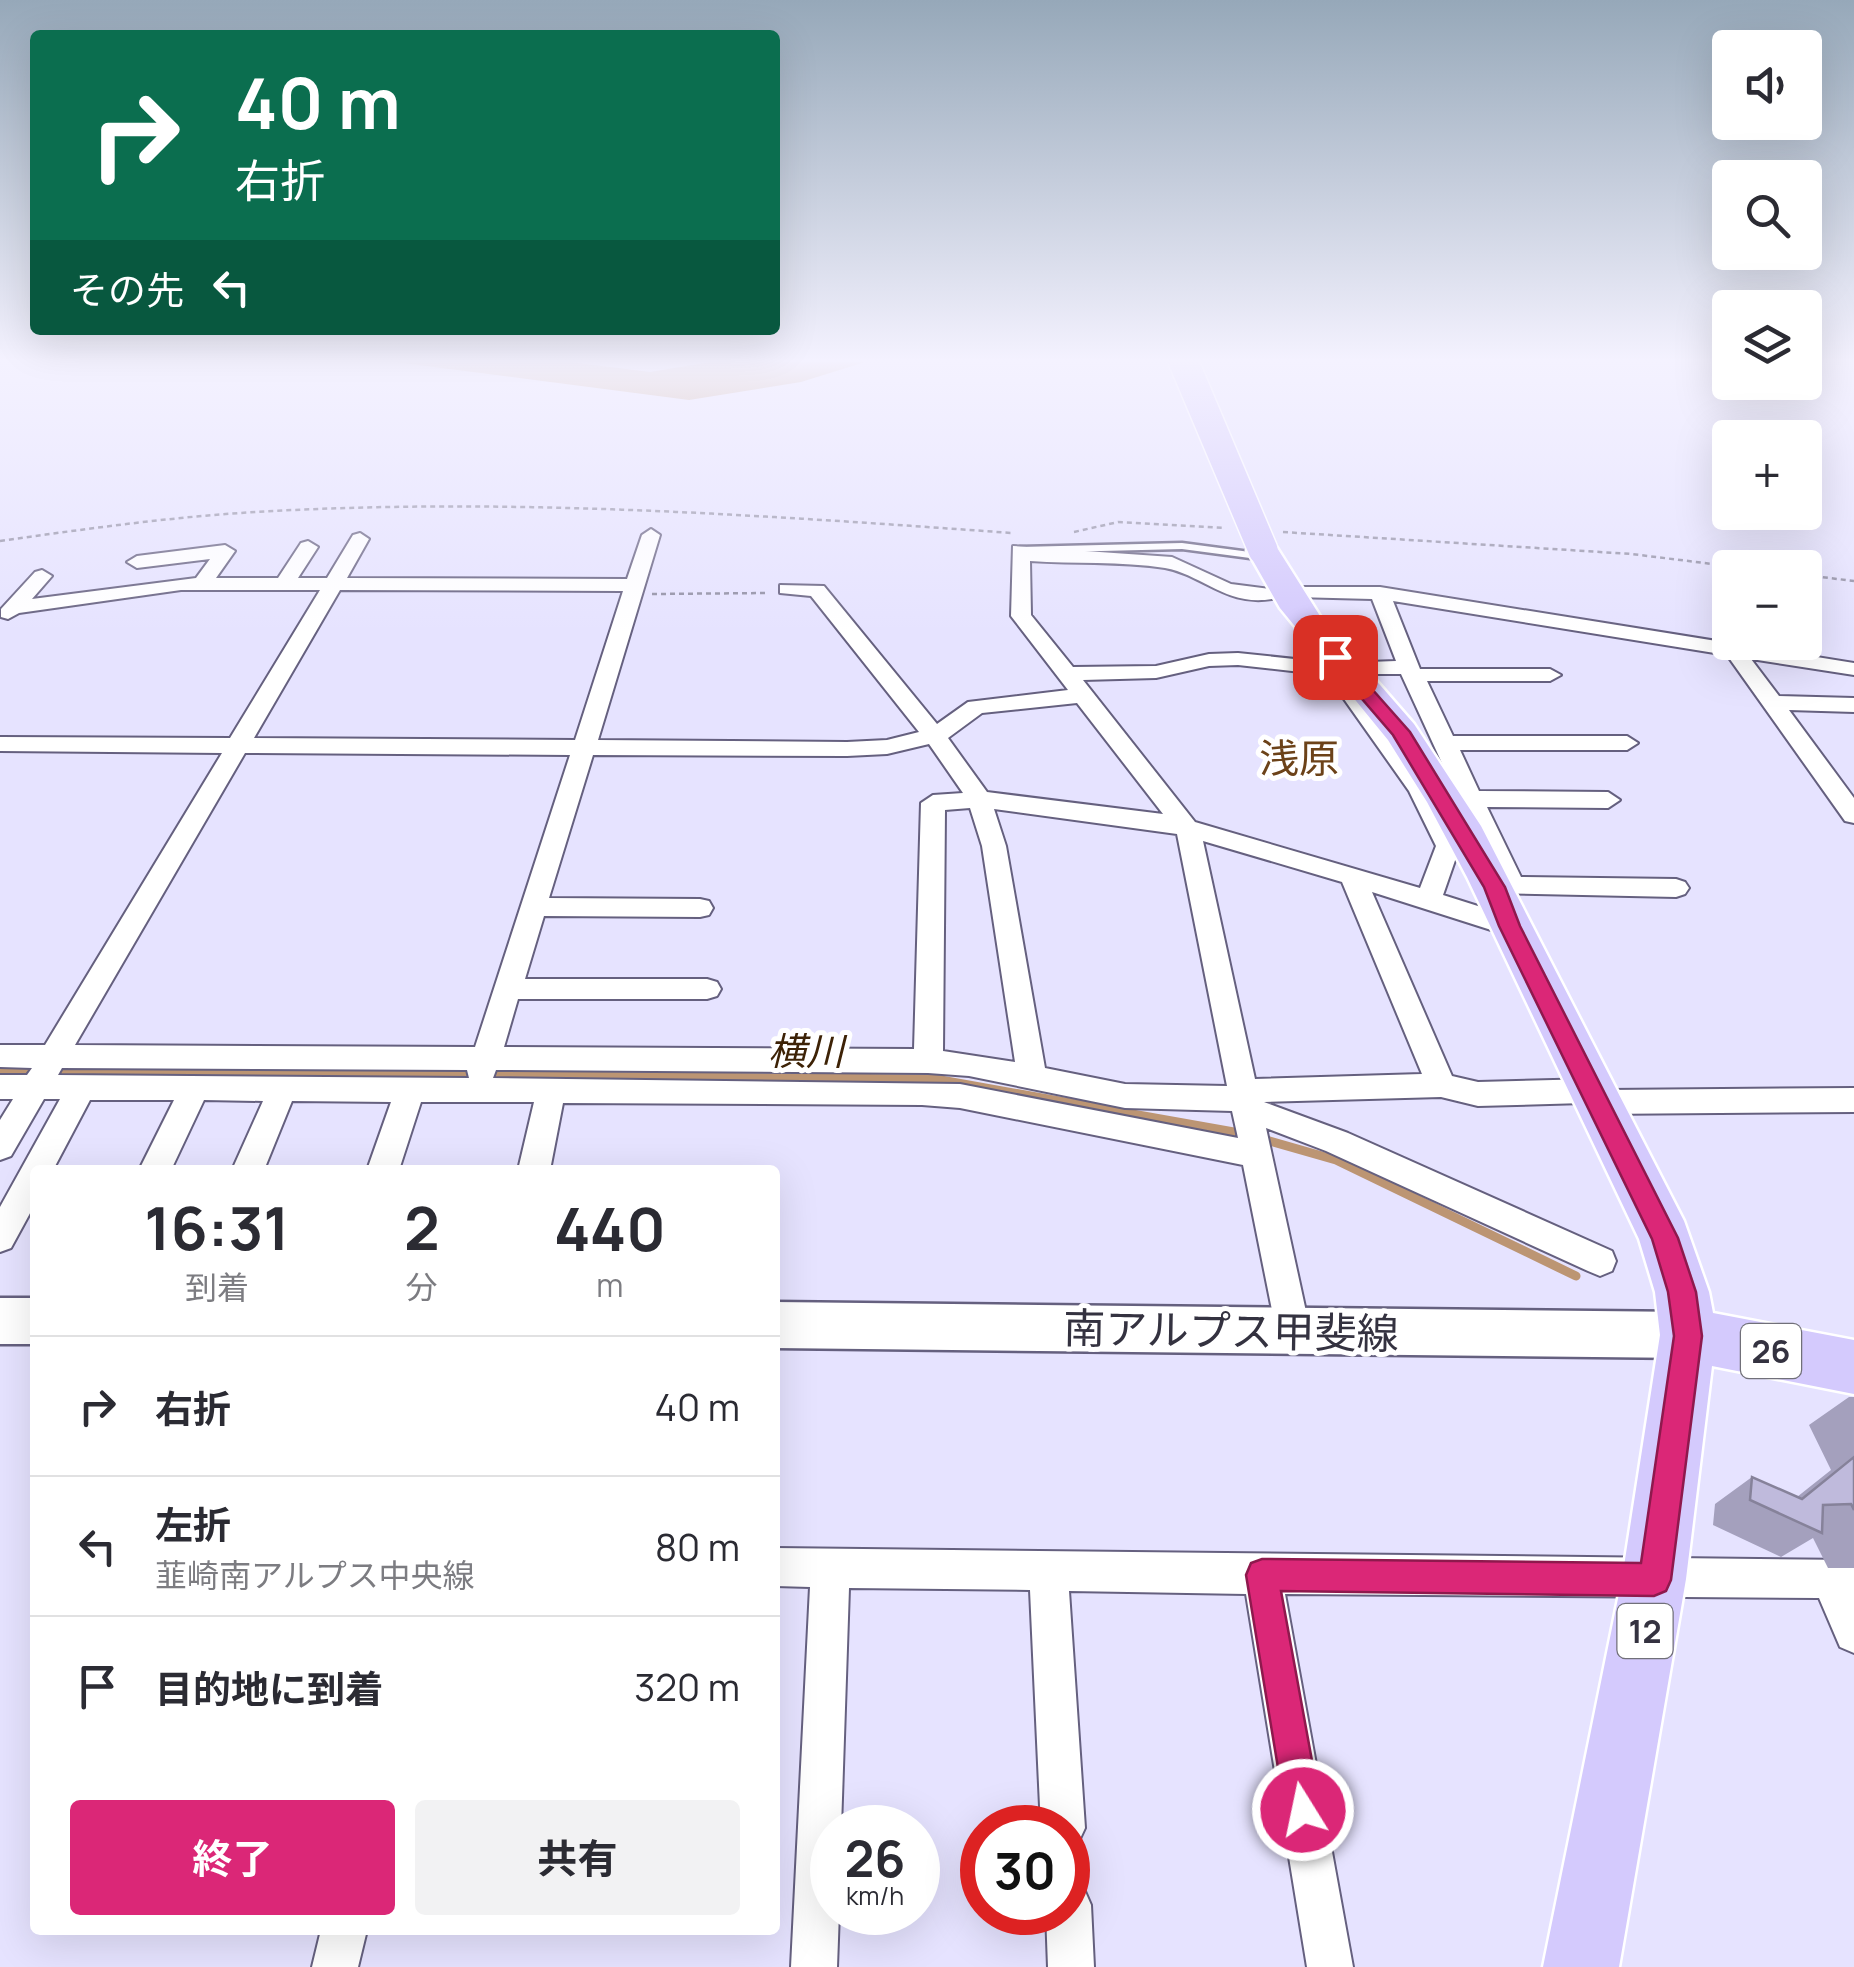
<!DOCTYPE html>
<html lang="ja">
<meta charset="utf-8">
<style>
:root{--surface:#fff;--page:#f2f2f3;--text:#2b2b33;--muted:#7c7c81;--line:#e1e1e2;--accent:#db2777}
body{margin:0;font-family:Manrope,"Noto Sans JP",sans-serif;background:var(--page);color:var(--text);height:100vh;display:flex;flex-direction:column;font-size:38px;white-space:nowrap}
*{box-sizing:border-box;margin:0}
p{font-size:32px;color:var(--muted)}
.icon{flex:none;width:55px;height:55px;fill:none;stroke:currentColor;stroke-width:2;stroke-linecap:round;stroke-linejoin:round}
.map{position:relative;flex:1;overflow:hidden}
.sheet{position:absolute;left:30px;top:1165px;width:750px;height:770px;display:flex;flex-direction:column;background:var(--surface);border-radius:10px;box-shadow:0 10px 40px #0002}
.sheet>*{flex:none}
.banner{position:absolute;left:30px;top:30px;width:750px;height:305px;border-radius:10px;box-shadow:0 10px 40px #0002;background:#0b6e4f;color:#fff;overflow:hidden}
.fabs{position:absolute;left:1712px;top:30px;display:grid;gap:20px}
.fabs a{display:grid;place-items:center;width:110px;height:110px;border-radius:10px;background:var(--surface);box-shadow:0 10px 40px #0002;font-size:50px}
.speed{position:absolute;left:810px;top:1805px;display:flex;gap:20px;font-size:50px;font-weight:700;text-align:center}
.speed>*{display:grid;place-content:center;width:130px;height:130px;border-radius:50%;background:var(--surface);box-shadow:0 10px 40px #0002;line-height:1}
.speed small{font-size:25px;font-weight:400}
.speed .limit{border:15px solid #d22;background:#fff;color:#111}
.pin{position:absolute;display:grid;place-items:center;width:85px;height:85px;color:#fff;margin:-42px;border-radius:20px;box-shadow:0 5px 15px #0006}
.me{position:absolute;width:110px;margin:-55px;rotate:350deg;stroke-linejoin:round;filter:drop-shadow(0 0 8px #0008)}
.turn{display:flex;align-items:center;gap:35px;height:210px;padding:0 40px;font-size:45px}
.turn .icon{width:130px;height:130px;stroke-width:2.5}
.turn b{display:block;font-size:70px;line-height:85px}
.then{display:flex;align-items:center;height:95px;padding:0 40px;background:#0003;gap:20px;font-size:38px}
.eta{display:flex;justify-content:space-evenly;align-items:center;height:170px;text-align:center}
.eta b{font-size:60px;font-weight:700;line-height:70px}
.primary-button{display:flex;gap:20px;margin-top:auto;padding:20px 40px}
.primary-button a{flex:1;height:115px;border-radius:10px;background:var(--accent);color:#fff;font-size:40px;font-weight:700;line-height:115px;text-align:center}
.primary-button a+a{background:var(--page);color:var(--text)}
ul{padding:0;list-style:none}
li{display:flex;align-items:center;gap:30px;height:140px;padding:0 40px;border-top:2px solid var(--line)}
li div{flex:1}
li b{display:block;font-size:38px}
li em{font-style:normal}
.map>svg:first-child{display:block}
.water{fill:#bc9573}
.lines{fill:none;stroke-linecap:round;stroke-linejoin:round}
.stream{stroke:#bc9573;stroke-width:9}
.service-casing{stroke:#65607f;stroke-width:5}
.minor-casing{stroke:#65607f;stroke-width:4}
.secondary-casing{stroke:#65607f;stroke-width:5}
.primary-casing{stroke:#fff;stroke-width:5}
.path{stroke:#908ea3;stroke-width:2.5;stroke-dasharray:5 4;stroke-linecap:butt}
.service{fill:#fff;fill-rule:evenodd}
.minor{fill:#fff;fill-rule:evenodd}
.secondary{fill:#fff;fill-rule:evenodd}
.primary{fill:#d4cafd;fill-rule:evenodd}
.primary-bridge-casing{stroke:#fff;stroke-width:32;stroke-linecap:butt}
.primary-bridge{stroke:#d4cafd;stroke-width:29}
.wall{fill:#a4a0bd}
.building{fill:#bfbadc;stroke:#86829a;stroke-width:2.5}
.route{fill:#db2777;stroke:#8e194d;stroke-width:2.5}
.labels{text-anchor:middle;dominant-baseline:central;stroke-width:10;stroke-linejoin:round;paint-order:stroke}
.shield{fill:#fff;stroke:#717079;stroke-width:2.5}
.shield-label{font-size:32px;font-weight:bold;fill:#343240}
.water-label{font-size:38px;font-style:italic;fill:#3d2206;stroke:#fff}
.quarter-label{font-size:40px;fill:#6c4219;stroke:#fff}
.near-street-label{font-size:42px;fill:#343240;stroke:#fff}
</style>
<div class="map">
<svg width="1854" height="1967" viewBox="0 0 1854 1967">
<rect width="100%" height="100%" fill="#e6e3ff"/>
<!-- water -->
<path class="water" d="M364 358H537L650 372 735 358H878L801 382 689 400Z"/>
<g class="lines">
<!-- stream -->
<path class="stream" d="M0 1071 35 1072
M49 1072 935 1079 1245 1134
M1259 1138 1336 1160 1576 1276"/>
<defs>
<path id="service" d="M1182 543 1265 554 1270 557 1265 560 1182 549 1020 553 1015 550 1020 547Z"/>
<path id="minor" d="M651 529 660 535 598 740 847 742 887 740 919 732 811 596 780 593V585L824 586 937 724 968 702 1068 690 1011 616 1013 546 1172 557 1231 584 1277 590V598C1228 609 1204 575 1165 568 1121 561 1074 564 1030 561L1031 615 1073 667 1156 666 1209 654 1238 653 1342 664 1428 784 1460 846 1443 895 1519 919 1523 926 1519 933 1510 936 1372 892 1452 1076 1478 1082 1593 1079 1603 1083 1607 1090 1854 1088V1112L1598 1114 1587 1111 1584 1103 1478 1106 1441 1097 1264 1102 1348 1133 1612 1251 1616 1261 1612 1271 1600 1276 1588 1271 1326 1151 1266 1128 1310 1330 1305 1341 1293 1346 1281 1341 1276 1330 1243 1165 960 1108 922 1105 563 1103 550 1170H518L534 1102H421L399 1170H367L391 1102 292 1101 264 1170H232L263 1101 204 1100 171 1170H139L174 1100H90L53 1170H35V1204L11 1248 0 1252V1207L60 1099H44L11 1156 0 1160V1120L13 1099H0V1075H27L32 1068 0 1067V1045H45L222 753 0 751V737L230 738 320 590H181L19 613 8 619 1 617V609L35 572 42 570 52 576 32 599 196 578 210 559 137 568 127 562 137 556 225 545 235 551 216 578H278L301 543 308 541 318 547 298 578H327L353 535 360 533 369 539 347 578 627 579 642 535ZM340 590 623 591 575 740 254 738ZM1238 665 1327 675 1409 791 1436 846 1420 888 1195 822 1083 680 1156 678 1209 666ZM1077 703 1163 814 987 792 948 738 982 713ZM929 744 963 793 933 795 921 803 914 1049 504 1047 518 999H707L717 996 721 989 717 982 707 979H525L544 916 700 917 709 915 713 908 709 901 700 899 549 898 593 755 847 756 887 754ZM245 753 570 755 475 1047 75 1045ZM970 808 982 846 1015 1062 943 1051 945 810ZM994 809 1177 834 1227 1086 1125 1084 1045 1068 1006 846ZM1203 841 1342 882 1422 1074 1255 1079ZM62 1068 467 1070 469 1078 58 1075ZM496 1070 928 1073 969 1076 1125 1108 1232 1111 1238 1138 960 1084 493 1078Z
M1301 587H1380L1854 663V675L1751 659 1779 696 1854 698V712L1789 710 1854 798V823L1845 821 1727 655 1393 601 1420 669H1550L1561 675 1550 681H1427L1453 736H1627L1638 743 1627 750H1460L1479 791 1608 792 1620 800 1608 808 1487 807 1521 877 1676 879 1685 882 1689 888 1685 894 1676 897 1485 893 1481 887 1485 881 1495 878 1401 674H1368L1357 668 1368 662 1396 661 1372 599 1294 597V589Z
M775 1548 1854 1560V1653L1840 1647 1819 1598 1285 1594 1353 1967H1307L1246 1594 1069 1591 1085 1828 1078 1843 1068 1848V1828H1041L1030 1590 849 1588 841 1828H832V1912H839L837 1967H791L810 1587 775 1586Z
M1068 1882 1084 1889 1091 1905 1094 1967H1048L1046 1912H1068Z
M321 1930H367L358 1967H312Z"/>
<path id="secondary" d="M0 1298H35V1344H0Z
M775 1302 1688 1312 1706 1318 1713 1335 1706 1352 1688 1358 775 1348Z"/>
<path id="primary" d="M1263 541 1274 543 1320 616 1414 724 1481 826 1684 1221 1709 1292 1713 1313 1854 1340V1394L1712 1366 1686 1579 1619 1967H1543L1622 1579 1660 1335 1655 1292 1639 1239 1467 877 1427 802 1388 740 1280 608 1247 550 1252 543Z"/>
</defs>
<!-- service casing -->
<use href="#service" class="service-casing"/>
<!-- minor casing -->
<use href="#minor" class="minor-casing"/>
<!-- secondary casing -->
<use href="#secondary" class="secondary-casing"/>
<!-- primary casing -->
<use href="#primary" class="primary-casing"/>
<!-- path -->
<path class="path" d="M1074 532 1118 522 1224 528
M1283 532 1632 554 1744 568
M0 541C85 529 170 517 256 512 508 497 760 515 1012 533
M1805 575 1854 581
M652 594 768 593"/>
<!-- service -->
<use href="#service" class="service"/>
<!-- minor -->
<use href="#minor" class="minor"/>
<!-- secondary -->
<use href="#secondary" class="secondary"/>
<!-- primary -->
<use href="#primary" class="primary"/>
<defs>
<path id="primary-bridge" d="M1182 358 1263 550"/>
</defs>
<!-- primary-bridge casing -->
<use href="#primary-bridge" class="primary-bridge-casing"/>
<!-- primary-bridge -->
<use href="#primary-bridge" class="primary-bridge"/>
</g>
<!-- wall -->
<path class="wall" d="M1849 1397H1854V1568H1828L1813 1538 1781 1557 1713 1525 1715 1504 1752 1477 1797 1497 1831 1470 1809 1425Z"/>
<!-- building -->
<path class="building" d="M1854 1457V1510L1851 1504 1823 1505 1822 1533 1750 1500 1752 1477 1802 1499Z"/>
<!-- sky -->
<linearGradient id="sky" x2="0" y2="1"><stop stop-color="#96a8b9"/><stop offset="0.57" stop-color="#f4f2ff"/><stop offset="1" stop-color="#f4f2ff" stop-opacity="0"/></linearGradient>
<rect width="1854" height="633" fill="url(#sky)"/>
<!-- route -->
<path class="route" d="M1335 652 1341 654 1410 732 1505 887 1520 926 1678 1238 1696 1292 1702 1336 1671 1580 1666 1591 1654 1596 1281 1591 1321 1810 1316 1823 1303 1828 1291 1823 1285 1810 1246 1575 1251 1563 1262 1559 1641 1563 1674 1336 1668 1292 1652 1239 1499 926 1484 887 1393 735 1326 657Z"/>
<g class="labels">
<!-- shield labels -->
<g class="shield">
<rect x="1741" y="1324" width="60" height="54" rx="8"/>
<rect x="1617.5" y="1604" width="55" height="54" rx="8"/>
</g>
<g class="shield-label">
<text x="1771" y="1351">26</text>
<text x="1645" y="1631">12</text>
</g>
<!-- water labels -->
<g class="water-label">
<text x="806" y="1050">横川</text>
</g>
<!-- quarter labels -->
<g class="quarter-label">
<text x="1299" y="757">浅原</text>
</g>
<!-- near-street labels -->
<g class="near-street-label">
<text transform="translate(1231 1330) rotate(1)">南アルプス甲斐線</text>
</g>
</g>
</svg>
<div class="fabs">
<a><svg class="icon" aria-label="sound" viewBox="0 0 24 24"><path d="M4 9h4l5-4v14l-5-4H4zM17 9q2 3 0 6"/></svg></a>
<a><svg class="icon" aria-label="search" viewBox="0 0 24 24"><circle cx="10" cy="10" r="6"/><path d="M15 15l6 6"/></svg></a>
<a><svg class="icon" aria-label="layers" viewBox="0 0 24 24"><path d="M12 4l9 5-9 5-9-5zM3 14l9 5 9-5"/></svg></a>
<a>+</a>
<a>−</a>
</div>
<div class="speed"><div>26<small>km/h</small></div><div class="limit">30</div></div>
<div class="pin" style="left:1335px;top:657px;background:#d93025"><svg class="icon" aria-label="arrive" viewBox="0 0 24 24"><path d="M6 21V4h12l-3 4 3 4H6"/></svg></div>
<svg class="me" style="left:1303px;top:1810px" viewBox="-20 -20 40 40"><circle r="17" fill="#db2777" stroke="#fff" stroke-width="3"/><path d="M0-11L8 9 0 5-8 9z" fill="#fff"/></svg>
<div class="banner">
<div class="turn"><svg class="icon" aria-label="right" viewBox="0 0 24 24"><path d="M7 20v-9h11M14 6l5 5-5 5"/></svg><div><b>40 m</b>右折</div></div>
<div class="then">その先<svg class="icon" aria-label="left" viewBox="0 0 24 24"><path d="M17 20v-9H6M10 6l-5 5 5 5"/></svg></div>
</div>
<section class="sheet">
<div class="eta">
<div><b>16:31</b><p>到着</p></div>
<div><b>2</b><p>分</p></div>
<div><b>440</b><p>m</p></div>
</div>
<ul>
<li><svg class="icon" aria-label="right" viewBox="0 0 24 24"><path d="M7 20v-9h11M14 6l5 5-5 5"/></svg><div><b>右折</b></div><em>40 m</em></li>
<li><svg class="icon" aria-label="left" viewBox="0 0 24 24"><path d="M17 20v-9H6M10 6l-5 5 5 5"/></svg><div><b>左折</b><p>韮崎南アルプス中央線</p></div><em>80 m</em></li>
<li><svg class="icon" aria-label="arrive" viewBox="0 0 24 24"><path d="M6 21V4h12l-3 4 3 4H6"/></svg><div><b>目的地に到着</b></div><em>320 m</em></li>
</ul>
<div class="primary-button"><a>終了</a><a>共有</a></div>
</section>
</div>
